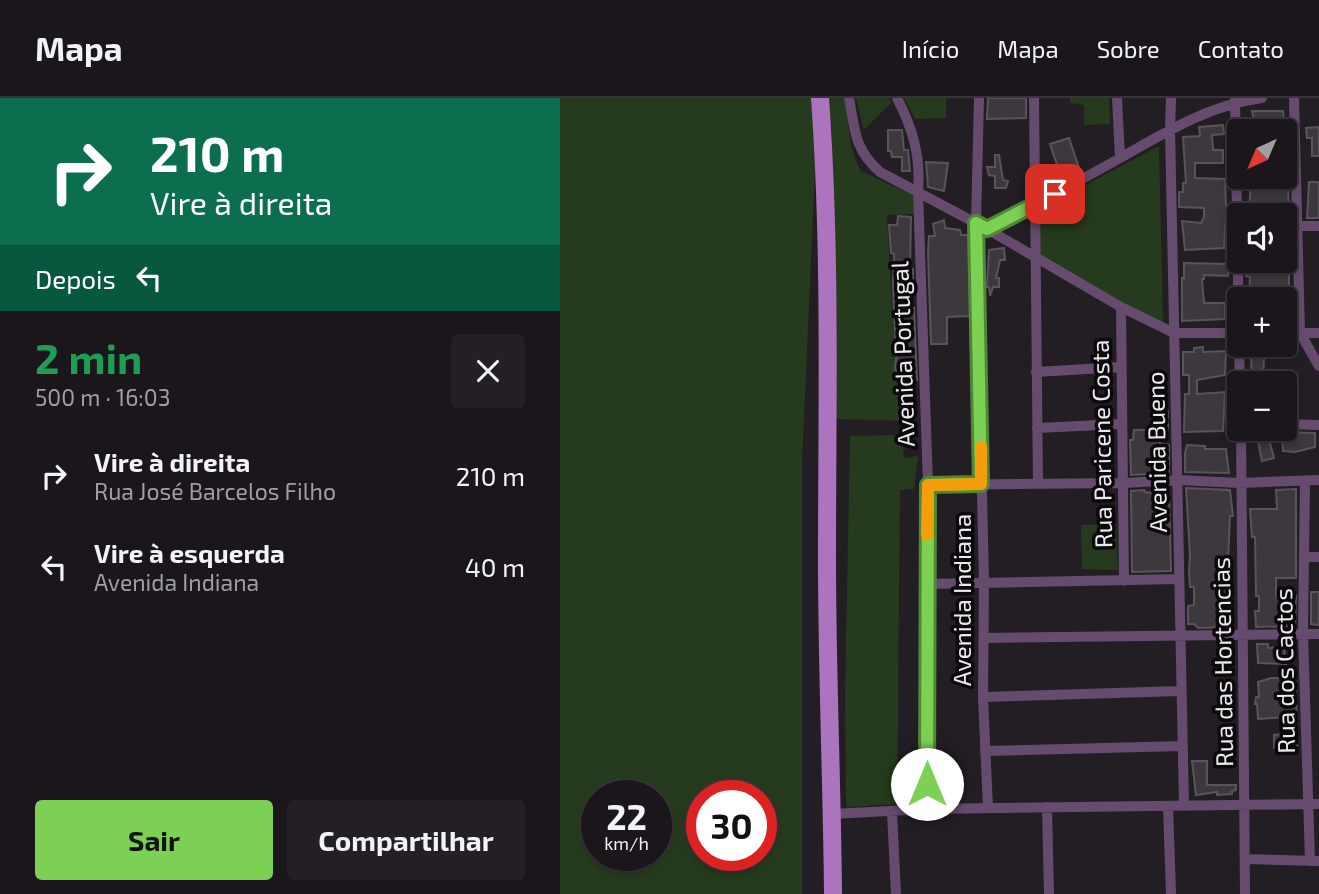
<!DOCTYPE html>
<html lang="pt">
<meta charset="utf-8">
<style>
:root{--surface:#1a161b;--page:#231f24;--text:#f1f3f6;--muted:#9f9fa3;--line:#38353a;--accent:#7cd154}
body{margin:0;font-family:"Exo 2",sans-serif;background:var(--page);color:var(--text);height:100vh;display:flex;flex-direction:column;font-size:26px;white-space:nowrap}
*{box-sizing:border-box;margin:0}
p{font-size:23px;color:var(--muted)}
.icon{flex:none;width:38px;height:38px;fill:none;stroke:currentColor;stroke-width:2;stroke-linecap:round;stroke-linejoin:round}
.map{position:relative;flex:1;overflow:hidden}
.panel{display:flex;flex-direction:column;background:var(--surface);width:560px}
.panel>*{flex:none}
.hud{background:#0b6e4f;color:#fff;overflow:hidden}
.needle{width:46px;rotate:224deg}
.controls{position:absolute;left:667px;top:21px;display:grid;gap:14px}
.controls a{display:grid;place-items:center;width:70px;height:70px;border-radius:7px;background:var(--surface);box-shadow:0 4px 10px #0003,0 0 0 2px var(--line);font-size:35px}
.speed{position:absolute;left:21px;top:682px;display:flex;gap:14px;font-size:35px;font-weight:700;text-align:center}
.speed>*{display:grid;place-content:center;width:91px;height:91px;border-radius:50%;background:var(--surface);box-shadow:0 4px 10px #0003,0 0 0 2px var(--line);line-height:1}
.speed small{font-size:18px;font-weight:400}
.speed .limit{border:10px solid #d22;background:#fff;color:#111}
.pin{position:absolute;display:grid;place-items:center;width:60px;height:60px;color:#fff;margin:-30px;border-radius:14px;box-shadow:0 4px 10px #0006}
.me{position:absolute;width:77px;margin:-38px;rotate:0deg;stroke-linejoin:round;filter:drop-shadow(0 0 5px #0008)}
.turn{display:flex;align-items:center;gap:24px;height:147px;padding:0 35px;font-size:32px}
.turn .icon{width:91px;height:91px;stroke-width:2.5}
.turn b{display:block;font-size:49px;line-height:60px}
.then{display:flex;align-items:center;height:66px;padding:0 35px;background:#0003;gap:14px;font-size:26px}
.round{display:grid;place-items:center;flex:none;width:74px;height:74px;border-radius:7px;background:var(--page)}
.head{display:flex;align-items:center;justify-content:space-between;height:119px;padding:0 35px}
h1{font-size:42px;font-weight:700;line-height:52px;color:#1e9e55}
.cta{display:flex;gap:14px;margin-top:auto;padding:14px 35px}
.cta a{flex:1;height:80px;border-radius:7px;background:var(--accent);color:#111;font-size:28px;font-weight:700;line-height:80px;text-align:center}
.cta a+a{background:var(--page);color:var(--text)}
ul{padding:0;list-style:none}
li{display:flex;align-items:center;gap:21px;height:91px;padding:0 35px}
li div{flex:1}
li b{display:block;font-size:26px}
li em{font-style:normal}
header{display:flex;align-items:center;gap:42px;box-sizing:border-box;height:98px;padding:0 35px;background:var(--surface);border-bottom:2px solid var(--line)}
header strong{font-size:33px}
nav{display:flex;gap:38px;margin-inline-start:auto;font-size:24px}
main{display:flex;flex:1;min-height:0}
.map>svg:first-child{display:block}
.green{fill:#263b1d;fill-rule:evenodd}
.building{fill:#3c383e;stroke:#59545b;stroke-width:2}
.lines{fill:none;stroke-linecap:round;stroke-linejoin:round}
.minor{stroke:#664b6f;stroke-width:10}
.primary{stroke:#ac74bf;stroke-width:18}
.route-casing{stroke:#518837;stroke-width:18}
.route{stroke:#7cd154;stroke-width:12}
.slow{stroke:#f59e0b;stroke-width:12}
.labels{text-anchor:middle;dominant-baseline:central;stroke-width:7;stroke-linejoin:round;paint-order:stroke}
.street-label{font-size:24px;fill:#ece9ed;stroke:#0b090b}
</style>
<header>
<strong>Mapa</strong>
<nav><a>Início</a><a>Mapa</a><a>Sobre</a><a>Contato</a></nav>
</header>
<main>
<section class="panel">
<div class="hud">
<div class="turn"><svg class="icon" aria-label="right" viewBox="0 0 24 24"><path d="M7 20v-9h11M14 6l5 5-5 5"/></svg><div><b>210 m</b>Vire à direita</div></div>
<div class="then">Depois<svg class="icon" aria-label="left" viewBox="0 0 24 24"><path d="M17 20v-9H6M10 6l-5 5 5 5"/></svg></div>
</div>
<div class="head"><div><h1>2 min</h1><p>500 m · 16:03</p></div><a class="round"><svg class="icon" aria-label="close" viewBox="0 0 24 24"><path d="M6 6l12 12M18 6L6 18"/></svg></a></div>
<ul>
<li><svg class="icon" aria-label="right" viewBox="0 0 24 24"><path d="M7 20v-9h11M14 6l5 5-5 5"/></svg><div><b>Vire à direita</b><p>Rua José Barcelos Filho</p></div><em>210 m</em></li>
<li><svg class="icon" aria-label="left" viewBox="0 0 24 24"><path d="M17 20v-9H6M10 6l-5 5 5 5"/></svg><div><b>Vire à esquerda</b><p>Avenida Indiana</p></div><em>40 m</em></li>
</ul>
<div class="cta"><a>Sair</a><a>Compartilhar</a></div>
</section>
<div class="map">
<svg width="759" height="796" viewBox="0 0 759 796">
<rect width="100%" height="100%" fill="#221e24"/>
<!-- green -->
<path class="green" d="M0 0H251L256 48 242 366V796H0ZM37 698H96V758H37ZM142 698H201V758H142Z
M268 0H285C289 26 288 50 301 73L354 98V116L327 117 336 279 344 284 350 323 274 321 272 39Z
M296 0H328L332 4 304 32Z
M344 0H386V20L355 21Z
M510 0H549L550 26 524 27V7L510 5Z
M599 48 603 226 479 159 477 119 488 107Z
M342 337 344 360 358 358 354 391 340 392 337 706 286 709 285 597 290 338Z
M556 426 558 472 522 471 521 427Z"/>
<!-- building -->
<path class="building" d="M428 0H466V20L427 21Z
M692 13H723L724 23 692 27 694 22Z
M663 27 664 36 652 37 653 52H663V65H635V80L665 81 666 109H669V116L666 117 664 150 625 152 622 123 641 125 644 119V110L619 109V94H623V85H626L623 39 640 38 639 29Z
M759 29V58H752V40H747L746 30Z
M328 32H342L344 52H348L350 73H342V59H332L331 53H328Z
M509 40 519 70 500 76 490 46Z
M435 57H439L443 82 448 83 446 90H435V78L429 77 427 69H435Z
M366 64 388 65 384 93 368 89Z
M691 79H701V86H705V89L728 88 729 117H719L721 115H689Z
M749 84H759V120H747Z
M338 118 351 119 350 171H353V183L351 184 352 195H348V210H354L357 282 337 280V273L335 272 338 239H335L333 187 334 156 331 155 329 127H337Z
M384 122 385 130 400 132 401 137H408L410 218 387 219V246H371L368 154 369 138H375L373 126Z
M444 150 445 162H440L436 180H439V189H433L430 198 429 189H427L429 152Z
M689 163H729V197H710V201H689L690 179 686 178Z
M624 165 669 166 668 178 644 177V181H642L644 205H665V221L622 223V180H624Z
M643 249V254L666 253 665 277 637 282V296L665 294 663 333 624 334 625 296H629V277H623V254H634V250Z
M691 259H704L703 285H692Z
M591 314H608V334H600V346L609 347V375L571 377 570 342H573L574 332H591Z
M694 334H707L714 360 702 363 698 343H694Z
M722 334 755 335V349L735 354 723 353Z
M627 347 645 348V351H666L669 375 625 374V355Z
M626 390 670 392 673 418H670L668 462H671L672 529 638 530 634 526H628V508L634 507V489H630L629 474 630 458Z
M736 391V480H716V499L736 498 735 528 696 529 695 513H699V498H696L695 439H692L690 411H717L716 392Z
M584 392 585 394 594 395 595 397 609 396 611 473 572 474 571 393Z
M751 494H759V527L751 526Z
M697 546H708V550L724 549 726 566 698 565Z
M736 572 737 650H714V637L727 636V619L698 621 697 606H695L696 599H699L698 584 711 580H728V575Z
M632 663H647V687H676V692L672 693V696L657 697V694L636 697Z"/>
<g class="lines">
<!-- minor -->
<path class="minor" d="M289 0C295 32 294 51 320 74L427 131 561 209 614 235H679
M337 0C353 31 361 59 358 94L368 387 367 711
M419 0 416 125 424 484 423 599 428 710
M474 0 478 385
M557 0 560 60
M611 0 610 31 624 708
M675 0 679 239
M734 0 740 235 759 268
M724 128H759
M427 131C472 108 516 85 560 60 606 34 649 7 702 0
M561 209 564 483
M724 235H759
M679 247 680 285
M476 274 561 269
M724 326 759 327
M477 330 561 326
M681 331 685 796
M745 383 743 535 750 763
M368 387 564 385 618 382 680 385 759 382
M744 459H759
M366 486 619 481
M424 540 759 536
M423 599 621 593
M425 653 622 648
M608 708 611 796
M487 709 489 796
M332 714 336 796
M272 716 367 711 759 706
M686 761 759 763"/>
<!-- primary -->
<path class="primary" d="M260 0C271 153 267 308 267 462 267 573 272 685 273 796"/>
</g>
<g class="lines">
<defs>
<path id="route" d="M367 686 368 387 421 386 416 125 427 131 495 96"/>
</defs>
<!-- route casing -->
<use href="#route" class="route-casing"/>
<!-- route -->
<use href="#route" class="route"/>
<!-- slow -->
<path class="slow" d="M367 437 368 387 421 386V349"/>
</g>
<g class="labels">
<!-- street labels -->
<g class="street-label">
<text transform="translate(342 256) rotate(-92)">Avenida Portugal</text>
<text transform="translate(541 346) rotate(-91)">Rua Paricene Costa</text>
<text transform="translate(596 354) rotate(-91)">Avenida Bueno</text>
<text transform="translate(401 502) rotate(-90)">Avenida Indiana</text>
<text transform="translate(662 564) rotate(-91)">Rua das Hortencias</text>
<text transform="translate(724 573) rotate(-91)">Rua dos Cactos</text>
</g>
</g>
</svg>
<div class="controls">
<a><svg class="needle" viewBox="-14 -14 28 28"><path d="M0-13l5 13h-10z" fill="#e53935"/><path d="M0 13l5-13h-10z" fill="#9f9fa3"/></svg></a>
<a><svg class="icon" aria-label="sound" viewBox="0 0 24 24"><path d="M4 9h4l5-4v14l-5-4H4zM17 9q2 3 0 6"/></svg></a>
<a>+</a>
<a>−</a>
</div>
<div class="speed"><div>22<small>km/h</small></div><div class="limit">30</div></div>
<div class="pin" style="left:495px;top:96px;background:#d93025"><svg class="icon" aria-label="arrive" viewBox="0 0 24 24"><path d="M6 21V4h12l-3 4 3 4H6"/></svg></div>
<svg class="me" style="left:367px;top:686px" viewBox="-20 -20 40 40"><circle r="19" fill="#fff"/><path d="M0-13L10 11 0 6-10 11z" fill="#7cd154"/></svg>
</div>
</main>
